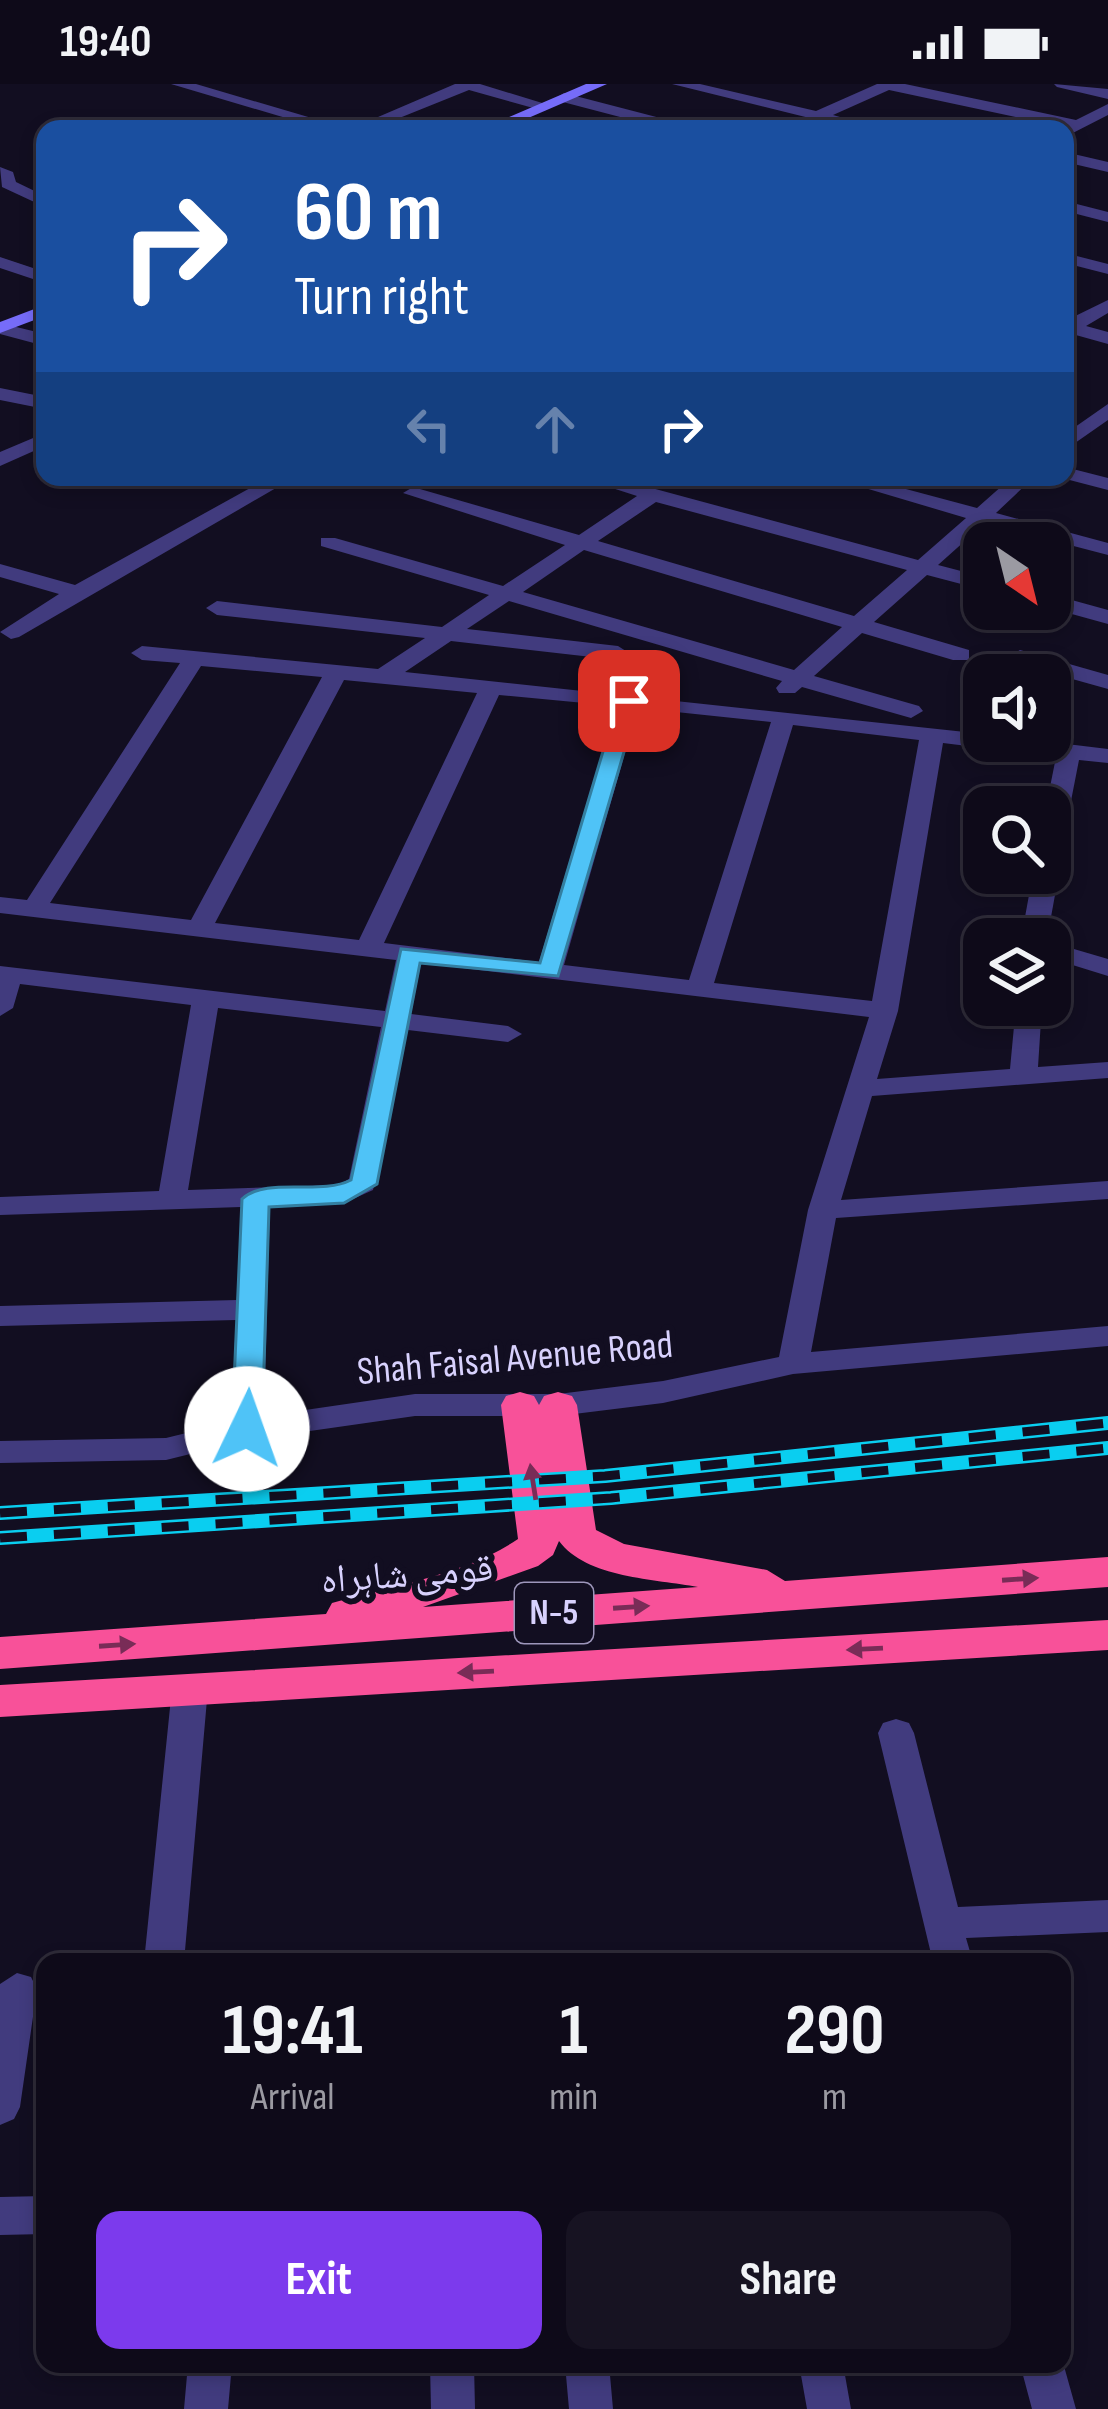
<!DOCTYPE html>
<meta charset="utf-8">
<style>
:root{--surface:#0e0a19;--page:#171322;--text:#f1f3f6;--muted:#9b9aa2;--line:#2e2b38;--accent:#7c3aed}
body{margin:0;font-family:"Sofia Sans Condensed","Noto Naskh Arabic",sans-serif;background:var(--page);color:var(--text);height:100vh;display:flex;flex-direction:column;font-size:45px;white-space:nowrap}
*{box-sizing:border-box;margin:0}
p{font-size:39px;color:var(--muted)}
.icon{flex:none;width:66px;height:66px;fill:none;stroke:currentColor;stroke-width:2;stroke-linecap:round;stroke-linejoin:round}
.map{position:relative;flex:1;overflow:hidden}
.panel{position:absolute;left:36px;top:1869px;width:1035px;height:420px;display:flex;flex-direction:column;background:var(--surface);border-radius:24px;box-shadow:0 6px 18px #0003,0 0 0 3px var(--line)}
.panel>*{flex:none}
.banner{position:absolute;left:36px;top:36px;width:1038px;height:366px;border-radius:24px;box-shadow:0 6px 18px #0003,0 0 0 3px var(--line);background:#1a4fa0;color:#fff;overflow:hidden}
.needle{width:78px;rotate:145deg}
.controls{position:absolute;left:963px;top:438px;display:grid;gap:24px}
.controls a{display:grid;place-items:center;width:108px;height:108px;border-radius:24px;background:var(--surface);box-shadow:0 6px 18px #0003,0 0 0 3px var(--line);font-size:60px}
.pin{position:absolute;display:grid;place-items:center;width:102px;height:102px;color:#fff;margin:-51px;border-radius:24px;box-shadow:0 6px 18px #0006}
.me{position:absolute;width:132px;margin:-66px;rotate:3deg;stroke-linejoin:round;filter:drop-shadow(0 0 9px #0008)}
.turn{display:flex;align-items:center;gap:42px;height:252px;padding:0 60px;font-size:54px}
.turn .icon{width:156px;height:156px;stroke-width:2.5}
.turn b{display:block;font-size:84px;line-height:102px}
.lanes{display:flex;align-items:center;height:114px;padding:0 60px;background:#0003;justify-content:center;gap:60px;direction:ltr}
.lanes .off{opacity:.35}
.eta{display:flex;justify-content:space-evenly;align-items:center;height:204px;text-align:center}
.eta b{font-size:72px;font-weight:700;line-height:84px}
.action{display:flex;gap:24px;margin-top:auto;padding:24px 60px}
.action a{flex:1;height:138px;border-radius:24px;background:var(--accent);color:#fff;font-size:48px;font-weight:700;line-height:138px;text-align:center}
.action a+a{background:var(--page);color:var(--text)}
.status{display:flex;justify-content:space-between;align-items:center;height:84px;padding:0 60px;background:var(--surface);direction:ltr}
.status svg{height:33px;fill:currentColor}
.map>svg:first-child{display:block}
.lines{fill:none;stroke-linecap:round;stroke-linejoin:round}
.street{fill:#413b7e;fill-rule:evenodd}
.secondary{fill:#766cf9;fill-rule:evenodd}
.highway{fill:#f85199;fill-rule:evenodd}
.rail-casing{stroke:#0acef0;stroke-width:14}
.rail{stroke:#120e21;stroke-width:9;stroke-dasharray:27;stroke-linecap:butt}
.oneway{fill:#792c57}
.route{fill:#4fc3f7;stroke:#337fa1;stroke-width:3}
.labels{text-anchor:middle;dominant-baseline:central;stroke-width:12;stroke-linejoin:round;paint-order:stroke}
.shield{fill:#120e21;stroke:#9d96bb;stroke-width:3}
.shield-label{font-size:36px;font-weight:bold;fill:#d8d1fd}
.street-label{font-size:39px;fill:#d8d1fd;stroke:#120e21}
</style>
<div class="status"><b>19:40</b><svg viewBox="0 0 49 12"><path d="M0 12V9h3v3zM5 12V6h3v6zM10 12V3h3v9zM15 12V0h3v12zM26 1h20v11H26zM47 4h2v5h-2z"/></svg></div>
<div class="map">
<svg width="1108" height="2325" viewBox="0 0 1108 2325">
<rect width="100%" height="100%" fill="#120e21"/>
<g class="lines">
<!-- street -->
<path class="street" d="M171 0H196L349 45H323Z
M455 0H480L552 22 544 27 469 6 372 45H350Z
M672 0H700L816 27 877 0H905L1076 36 1108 20V31L1065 53V45H1059L1063 43 889 6 833 31 882 45H854Z
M1054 0 1108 5V15L1057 3Z
M564 9 691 42 693 45H666L559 17 556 14Z
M1065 68 1108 78V88L1065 78Z
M0 83 13 88 16 98 45 112V123L2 103Z
M1065 117 1108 128V138L1065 127Z
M1065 169 1108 180V190L1065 179Z
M0 173 45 188V199L0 184Z
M1108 216V229L1086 242 1108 248V260L1065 248V237Z
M0 239 45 250V262L0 250Z
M0 304 45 313V325L0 316Z
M1108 320V336L1065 366V350Z
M45 349V362L0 382V368Z
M1065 383 1108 394V406L1058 393H1065Z
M270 393H295L19 553 11 555 0 548 59 510 0 493V480L75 501Z
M578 393H611L918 476 966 434 828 393H861L977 424 1012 393H1034L996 429 1108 459V471L985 439 938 481 984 493V506L927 491 874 538 969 566V576H953L862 549 814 592 919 622 923 627 911 634 802 603 795 609H779L776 604 782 597 509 517 467 545 618 562 629 569 618 576 451 557 405 588 984 650V657H1042L1108 665V679L1079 676 1062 763 1050 770V723H1046L1056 673 943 659 898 927 877 995 1010 985 1016 921H1042L1038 983 1108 978V994L872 1012 841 1116 1108 1097V1115L836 1134 811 1268 1108 1242V1262L793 1290 663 1319 558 1332H415L247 1356 166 1376 0 1379V1357L166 1354 231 1338 236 1236 0 1242V1222L237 1216 241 1123 0 1131V1113L159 1107 191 921 20 900 13 924 0 932V882L385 927 396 876 0 829V813L27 816 180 579 142 576 131 569 142 562 378 585 425 554 217 531 206 524 217 517 442 543 489 511 321 462V454H335L503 502 565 461 403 409 413 403 579 451 637 412ZM656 418 907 486 854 532 598 457ZM584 466 842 543 794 586 523 508ZM201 582 322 593 191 836 50 819ZM344 596 477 609 359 856 215 839ZM499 611 616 622 539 878 384 859ZM638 624 771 638 689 896 564 881ZM793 641 919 656 872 917 714 899ZM421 879 869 933 808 1126 779 1273 663 1297 558 1310H415L264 1332 270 1122 344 1119 373 1106 408 946 508 958 522 950 508 942 411 930ZM218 924 381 943 349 1095 338 1101 188 1106Z
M1050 510 1108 526V540L1050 524Z
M1020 566 1108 591V605L1012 578 1009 573Z
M1050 782 1059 789 1047 855H1021L1033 789H1050Z
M1050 858 1108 875V892L1050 874Z
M190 1591 203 1595 208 1604 184 1878H144L172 1604 177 1595Z
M896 1635 909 1639 914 1649 958 1823 1108 1816V1848L966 1854 973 1878H933L878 1649 883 1639Z
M17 1889 31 1893 37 1905 20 2023 14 2035 0 2041V1900Z
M45 2112V2150L0 2151V2113Z
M1062 2275 1076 2325H1032L1020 2280H1062Z
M188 2280H232L228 2325H184Z
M430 2280H474L475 2325H431Z
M565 2280H609L613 2325H569Z
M799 2280H843L851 2325H807Z"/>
<!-- secondary -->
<path class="secondary" d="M586 0H607L503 45H481Z
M45 221V232L0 249V238Z"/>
<!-- highway -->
<path class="highway" d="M520 1308 534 1312 539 1321 544 1312 558 1308 572 1312 577 1321 596 1446 624 1460 767 1486 785 1497 1108 1473V1503L0 1585V1553L326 1530 332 1519C393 1501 465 1491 518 1455L501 1321 506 1312ZM559 1457C586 1494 656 1495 698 1503L423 1523 538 1482 553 1471Z
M1108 1536V1566L0 1633V1601Z"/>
<defs>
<path id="rail" d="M0 1429 605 1392 1108 1339
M0 1454 611 1414 1108 1364"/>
</defs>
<!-- rail casing -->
<use href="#rail" class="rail-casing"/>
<!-- rail -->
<use href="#rail" class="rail"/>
</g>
<!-- one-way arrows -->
<defs><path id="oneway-solid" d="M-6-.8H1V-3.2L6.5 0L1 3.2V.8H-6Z" transform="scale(3)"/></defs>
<g class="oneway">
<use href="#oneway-solid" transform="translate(533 1398) rotate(-99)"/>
<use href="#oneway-solid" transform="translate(1020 1495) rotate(-4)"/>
<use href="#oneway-solid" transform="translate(631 1523) rotate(-4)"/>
<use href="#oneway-solid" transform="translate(117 1561) rotate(-4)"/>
<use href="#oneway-solid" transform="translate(865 1565) rotate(177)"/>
<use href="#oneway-solid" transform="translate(476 1588) rotate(177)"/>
</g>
<!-- route -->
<path class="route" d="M629 611 639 617 558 892 420 879 377 1100 344 1119 269 1123 262 1345 247 1355 237 1352 232 1345 242 1115C267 1092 320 1112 351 1096L401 865 540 879 618 617Z"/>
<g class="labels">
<!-- shield labels -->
<rect class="shield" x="515" y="1499" width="78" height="60" rx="9"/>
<g class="shield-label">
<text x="554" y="1529">N-5</text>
</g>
<!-- street labels -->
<g class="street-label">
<text transform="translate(515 1275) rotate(-5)">Shah Faisal Avenue Road</text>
<text transform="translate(407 1491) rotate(-4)">قومی شاہراہ</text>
</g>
</g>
</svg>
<div class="controls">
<a><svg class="needle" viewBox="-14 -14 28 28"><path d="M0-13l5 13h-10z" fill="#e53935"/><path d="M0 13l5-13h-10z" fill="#9b9aa2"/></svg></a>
<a><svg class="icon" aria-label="sound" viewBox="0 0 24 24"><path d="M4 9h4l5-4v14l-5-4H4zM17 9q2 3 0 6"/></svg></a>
<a><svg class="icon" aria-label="search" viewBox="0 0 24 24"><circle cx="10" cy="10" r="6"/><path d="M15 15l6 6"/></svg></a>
<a><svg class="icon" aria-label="layers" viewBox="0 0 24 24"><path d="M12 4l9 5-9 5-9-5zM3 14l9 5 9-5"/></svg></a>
</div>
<div class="pin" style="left:629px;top:617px;background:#d93025"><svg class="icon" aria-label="arrive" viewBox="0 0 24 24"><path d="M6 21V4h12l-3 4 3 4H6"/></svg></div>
<svg class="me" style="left:247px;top:1345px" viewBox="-20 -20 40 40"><circle r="19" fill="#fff"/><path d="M0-13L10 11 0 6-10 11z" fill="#4fc3f7"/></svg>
<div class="banner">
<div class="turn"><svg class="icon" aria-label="right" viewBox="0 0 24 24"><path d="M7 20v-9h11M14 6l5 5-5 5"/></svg><div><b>60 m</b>Turn right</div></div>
<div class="lanes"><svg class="icon off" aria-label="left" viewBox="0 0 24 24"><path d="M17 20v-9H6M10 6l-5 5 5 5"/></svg><svg class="icon off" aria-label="ahead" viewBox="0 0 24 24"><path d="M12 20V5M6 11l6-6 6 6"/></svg><svg class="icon" aria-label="right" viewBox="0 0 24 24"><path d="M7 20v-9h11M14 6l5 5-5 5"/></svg></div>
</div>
<section class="panel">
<div class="eta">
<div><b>19:41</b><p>Arrival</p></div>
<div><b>1</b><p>min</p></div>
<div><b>290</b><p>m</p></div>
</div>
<div class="action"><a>Exit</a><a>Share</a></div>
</section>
</div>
